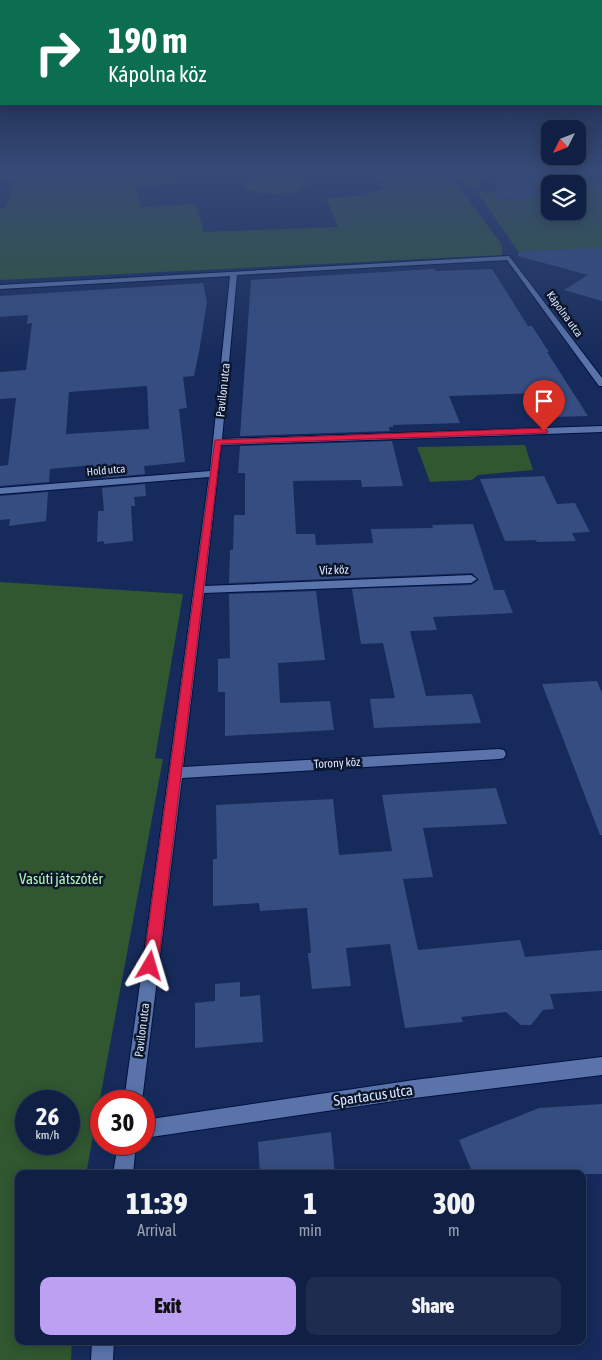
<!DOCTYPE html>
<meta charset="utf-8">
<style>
:root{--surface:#102044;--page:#1e2d4f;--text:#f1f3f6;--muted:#9ca3b2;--line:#303e5d;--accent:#bca0f2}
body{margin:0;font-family:"Asap Condensed",sans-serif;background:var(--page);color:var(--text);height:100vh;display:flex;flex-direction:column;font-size:19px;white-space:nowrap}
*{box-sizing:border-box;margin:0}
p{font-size:16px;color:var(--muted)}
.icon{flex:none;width:28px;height:28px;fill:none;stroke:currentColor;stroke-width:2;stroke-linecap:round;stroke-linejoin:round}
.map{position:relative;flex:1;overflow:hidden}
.details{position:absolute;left:15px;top:1170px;width:571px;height:175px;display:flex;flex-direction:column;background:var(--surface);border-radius:10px;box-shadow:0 2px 12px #0003,0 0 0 1px var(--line)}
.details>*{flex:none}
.guide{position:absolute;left:0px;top:0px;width:602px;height:105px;box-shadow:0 2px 12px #0003,0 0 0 1px var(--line);background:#0b6e4f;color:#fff;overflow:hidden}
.needle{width:32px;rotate:228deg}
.controls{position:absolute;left:541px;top:120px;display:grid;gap:10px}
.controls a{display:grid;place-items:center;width:45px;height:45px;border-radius:10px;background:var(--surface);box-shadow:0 2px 12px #0003,0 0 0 1px var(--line);font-size:25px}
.speed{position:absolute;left:15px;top:1090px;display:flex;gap:10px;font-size:25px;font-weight:700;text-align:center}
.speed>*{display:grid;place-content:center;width:65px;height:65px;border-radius:50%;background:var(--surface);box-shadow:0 2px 12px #0003,0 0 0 1px var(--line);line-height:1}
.speed small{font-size:12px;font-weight:400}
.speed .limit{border:8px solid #d22;background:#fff;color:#111}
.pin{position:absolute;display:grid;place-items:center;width:42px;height:42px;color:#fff;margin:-51px -21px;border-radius:50% 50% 50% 0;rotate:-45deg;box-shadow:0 0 5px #0007}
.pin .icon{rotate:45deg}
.me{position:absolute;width:55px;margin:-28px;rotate:7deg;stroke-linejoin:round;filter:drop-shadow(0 0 4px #0008)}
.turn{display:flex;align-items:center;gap:18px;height:105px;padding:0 25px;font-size:22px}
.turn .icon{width:65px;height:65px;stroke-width:2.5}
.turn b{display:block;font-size:35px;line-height:42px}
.eta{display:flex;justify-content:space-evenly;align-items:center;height:85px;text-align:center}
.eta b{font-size:30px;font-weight:800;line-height:35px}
.primary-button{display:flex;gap:10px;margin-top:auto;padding:10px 25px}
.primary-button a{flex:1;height:58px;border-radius:10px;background:var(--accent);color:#111;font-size:20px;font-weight:800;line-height:58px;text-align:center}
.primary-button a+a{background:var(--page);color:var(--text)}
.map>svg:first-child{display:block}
.green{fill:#305730;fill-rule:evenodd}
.building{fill:#354d81;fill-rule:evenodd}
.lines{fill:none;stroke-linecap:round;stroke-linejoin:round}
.minor-casing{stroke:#02113f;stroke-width:2}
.minor{fill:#5a74ab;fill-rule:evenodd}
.route{fill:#e11d48;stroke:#92132f}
.labels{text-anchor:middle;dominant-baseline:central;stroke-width:5;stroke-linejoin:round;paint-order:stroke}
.far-street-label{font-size:11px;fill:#d7e4fd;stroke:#0c162b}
.street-label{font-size:12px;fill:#d7e4fd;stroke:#0c162b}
.near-park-label{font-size:15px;fill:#b1f7af;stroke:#0c162b}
.near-street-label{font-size:15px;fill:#d7e4fd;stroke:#0c162b}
</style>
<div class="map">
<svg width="602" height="1360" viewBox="0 0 602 1360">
<rect width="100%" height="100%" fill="#162b5b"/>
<!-- green -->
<path class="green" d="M3 171H168L170 175H177L178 183 136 186 141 207 196 204 204 232 338 227 326 198 359 196 384 189 372 171H447L502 245V255L0 280V209L5 208 14 184 3 177H0V173Z
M455 171H467L469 174 486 176 478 180 481 188C468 190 460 182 455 171Z
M267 173 296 175 307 181 308 184C294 198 258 196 243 186L242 183 244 180Z
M584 175 590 179V182H602V250L520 254 477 192H493L499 199 546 197 532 180ZM550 184H578V211H550Z
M525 445 533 470 478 475 472 480 430 482 417 447Z
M0 582 183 594 155 758 163 759 86 1174H19V1341H72L71 1360H0ZM69 1101V1144H26V1101Z"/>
<!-- building -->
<path class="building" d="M498 171H518L543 197 496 198Z
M602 248V301L564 290 588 275 518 256 519 251Z
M434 269 436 271 492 269 528 326H532L549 352H547L588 416 553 417 539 393 449 396 460 423 393 425V427H389L390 431 240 436 251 280Z
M203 283 207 302 199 352 194 376 183 377 187 408 179 409 185 462 144 466 145 474 102 478 101 470 92 471 93 465 50 469 49 482 0 486V466L8 465 16 398 0 399V372L26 370 32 323 27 324 28 315 0 317V296ZM147 386 149 429 66 434 69 392Z
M392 441 403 486 362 487 361 480 293 481 296 534H315L316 545 373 543 371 529 433 528 432 525 473 524 494 590H504L513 613 433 617 437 630 410 631 426 696 472 694 481 723 374 728 370 699 395 698 383 643 361 644 352 589 471 585 479 580 472 573 229 583 230 550H233L234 515H245V473H238L240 446Z
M544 476 557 504 575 503 590 532 572 533 576 541 537 542 536 540 505 541 480 479Z
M145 484 146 496 134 497 135 506H131L133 541 104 544V541L97 542 98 511H104L102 488Z
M48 492 46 521 9 526 10 519 0 520V496Z
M316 591 325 660 278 663 280 703 330 701 334 730 225 736V692H218V659L230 658 229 594Z
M597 681 602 693V835H600L542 684Z
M496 788 507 824 423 828 433 877 403 879 418 950 520 940 525 957 602 950V991L550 994 554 1009 543 1010 531 1025H521L506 1012 461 1017 463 1022 405 1028 390 944 346 948 351 986 312 989 308 953H311L307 908 260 911 259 903 213 906V859H217L216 805 333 799 339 855 392 851 382 795Z
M240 982V997L260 995 263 1042 195 1048V1003L215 1001V984Z
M602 1104V1174H473L459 1140 539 1108Z
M331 1132 335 1174H260L258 1142Z"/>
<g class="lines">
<defs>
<path id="minor" d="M509 256 602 378V386H599L507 260 237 275 222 439 602 426V432L221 445 205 586 471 575 477 579 471 583 204 593 183 767 499 749 504 750 506 754 504 758 499 759 182 778 142 1101H124L209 477 0 494V488L210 471 230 276 0 289V285Z
M602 1057V1075L414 1098 144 1138V1120L414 1080Z
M118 1144H136L133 1174H113Z
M92 1341H114L113 1360H91Z"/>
</defs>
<!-- minor casing -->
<use href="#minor" class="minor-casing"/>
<!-- minor -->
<use href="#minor" class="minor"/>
</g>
<!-- sky -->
<linearGradient id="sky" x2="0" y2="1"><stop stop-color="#0c1832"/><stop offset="0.47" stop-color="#364a77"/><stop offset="1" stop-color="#364a77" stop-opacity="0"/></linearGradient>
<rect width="602" height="362" fill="url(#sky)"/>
<!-- route -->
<path class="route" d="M544 428 548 431 547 433 221 444 158 966 156 971 150 973 145 971 143 966 215 440Z"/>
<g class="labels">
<!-- far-street labels -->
<g class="far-street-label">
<text transform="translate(565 314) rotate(54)">Kápolna utca</text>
<text transform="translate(106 470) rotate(-5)">Hold utca</text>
</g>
<!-- street labels -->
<g class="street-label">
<text transform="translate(223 390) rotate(-84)">Pavilon utca</text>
<text transform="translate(334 570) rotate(-2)">Víz köz</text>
<text transform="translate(337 763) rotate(-3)">Torony köz</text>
<text transform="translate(142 1030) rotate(-83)">Pavilon utca</text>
</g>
<!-- near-park labels -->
<g class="near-park-label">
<text x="61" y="878">Vasúti játszótér</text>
</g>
<!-- near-street labels -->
<g class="near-street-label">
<text transform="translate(373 1095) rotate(-8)">Spartacus utca</text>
</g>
</g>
</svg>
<div class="controls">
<a><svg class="needle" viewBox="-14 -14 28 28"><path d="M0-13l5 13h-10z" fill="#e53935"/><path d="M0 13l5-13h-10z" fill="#9ca3b2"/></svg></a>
<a><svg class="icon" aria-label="layers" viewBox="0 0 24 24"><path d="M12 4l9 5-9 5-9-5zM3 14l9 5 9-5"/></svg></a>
</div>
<div class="speed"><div>26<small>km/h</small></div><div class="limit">30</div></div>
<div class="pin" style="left:544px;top:431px;background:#d93025"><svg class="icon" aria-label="arrive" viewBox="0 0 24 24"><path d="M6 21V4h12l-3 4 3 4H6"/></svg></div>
<svg class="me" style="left:150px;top:966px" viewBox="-20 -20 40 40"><path d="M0-17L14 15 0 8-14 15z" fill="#e11d48" stroke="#fff" stroke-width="4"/></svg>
<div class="guide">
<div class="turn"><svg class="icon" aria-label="right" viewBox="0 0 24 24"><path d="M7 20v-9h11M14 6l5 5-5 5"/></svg><div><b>190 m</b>Kápolna köz</div></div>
</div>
<section class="details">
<div class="eta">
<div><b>11:39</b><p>Arrival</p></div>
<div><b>1</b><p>min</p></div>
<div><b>300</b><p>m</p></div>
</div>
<div class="primary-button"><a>Exit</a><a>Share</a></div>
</section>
</div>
